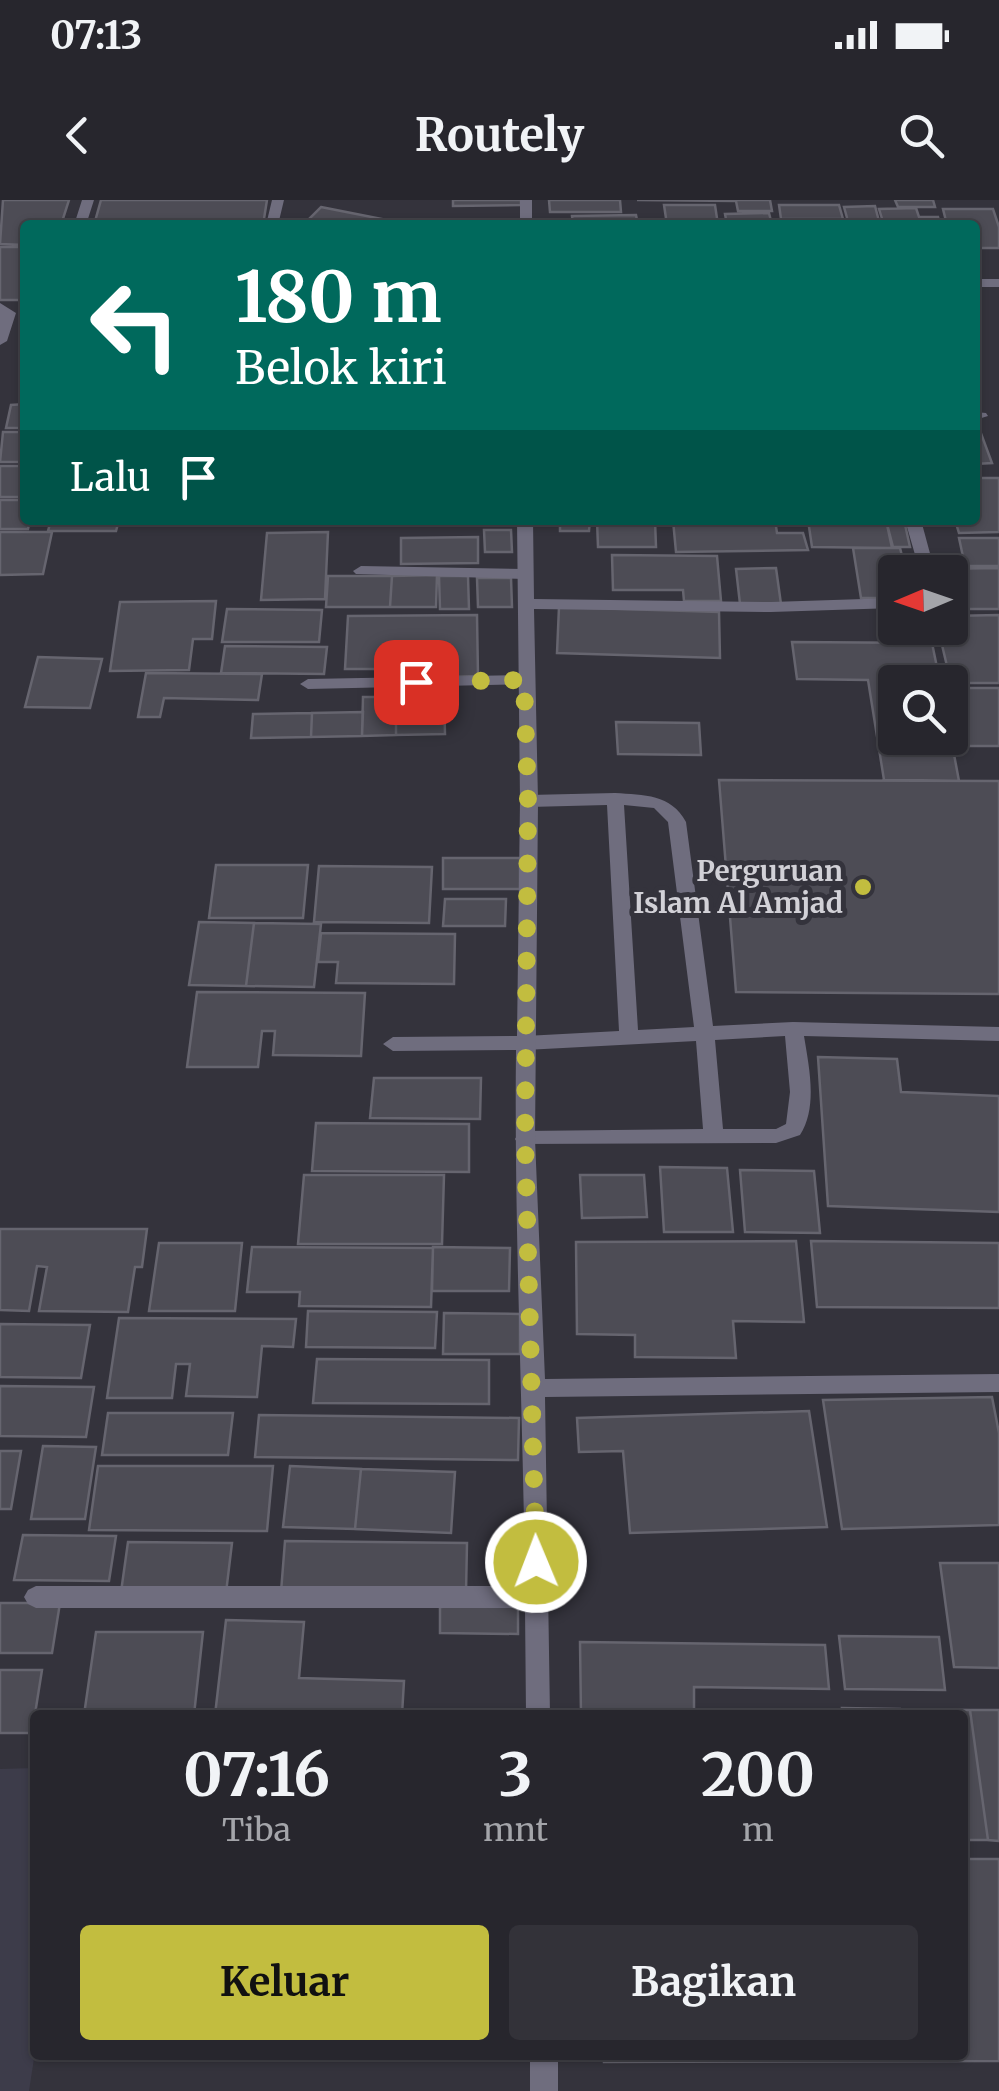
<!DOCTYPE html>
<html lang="id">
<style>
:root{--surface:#27262d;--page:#333239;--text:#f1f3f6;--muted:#a4a5aa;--line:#434349;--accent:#c2bd3f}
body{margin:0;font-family:Merriweather,serif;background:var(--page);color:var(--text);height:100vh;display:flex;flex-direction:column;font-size:38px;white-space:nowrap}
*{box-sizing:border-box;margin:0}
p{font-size:32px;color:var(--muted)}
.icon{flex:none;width:55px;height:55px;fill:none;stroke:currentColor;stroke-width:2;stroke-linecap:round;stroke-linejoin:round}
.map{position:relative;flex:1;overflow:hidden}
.sheet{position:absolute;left:30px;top:1510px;width:938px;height:350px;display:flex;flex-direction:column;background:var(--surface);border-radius:10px;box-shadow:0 2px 8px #0004,0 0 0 2px var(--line)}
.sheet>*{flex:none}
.guide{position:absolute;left:20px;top:20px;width:960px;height:305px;border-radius:10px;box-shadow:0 2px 8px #0004,0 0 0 2px var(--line);background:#00695c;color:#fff;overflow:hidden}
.needle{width:65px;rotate:268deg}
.tools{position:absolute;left:878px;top:355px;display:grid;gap:20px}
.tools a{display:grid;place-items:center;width:90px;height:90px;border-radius:10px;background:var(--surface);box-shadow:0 2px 8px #0004,0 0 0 2px var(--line);font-size:50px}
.pin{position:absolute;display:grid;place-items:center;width:85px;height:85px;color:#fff;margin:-42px;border-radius:20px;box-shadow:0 5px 15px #0006}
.me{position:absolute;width:110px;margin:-55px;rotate:359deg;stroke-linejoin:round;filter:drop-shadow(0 0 8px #0008)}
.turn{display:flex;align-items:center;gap:35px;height:210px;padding:0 50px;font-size:45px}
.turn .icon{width:130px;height:130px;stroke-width:2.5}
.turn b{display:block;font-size:70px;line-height:85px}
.then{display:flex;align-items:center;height:95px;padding:0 50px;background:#0003;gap:20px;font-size:38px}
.eta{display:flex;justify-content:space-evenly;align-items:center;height:170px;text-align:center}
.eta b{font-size:60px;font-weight:700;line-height:70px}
.cta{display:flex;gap:20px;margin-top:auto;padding:20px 50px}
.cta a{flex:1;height:115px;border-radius:10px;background:var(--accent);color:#111;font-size:40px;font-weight:700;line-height:115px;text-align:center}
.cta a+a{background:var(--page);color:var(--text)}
.status{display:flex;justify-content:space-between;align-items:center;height:70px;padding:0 50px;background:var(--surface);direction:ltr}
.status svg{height:28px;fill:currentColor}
header{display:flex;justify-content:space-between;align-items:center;height:130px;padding:0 50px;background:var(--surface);font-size:45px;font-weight:700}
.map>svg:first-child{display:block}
.built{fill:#3d3c4a}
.building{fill:#4d4c55;stroke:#66656f;stroke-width:2.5}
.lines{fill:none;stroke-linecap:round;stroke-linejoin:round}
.lane{fill:#6f6d7e;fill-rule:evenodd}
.street{fill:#6f6d7e;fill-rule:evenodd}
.route{stroke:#c2bd3f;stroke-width:18;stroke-dasharray:0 32.4}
.poi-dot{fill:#c2bd3f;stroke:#34333c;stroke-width:4}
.labels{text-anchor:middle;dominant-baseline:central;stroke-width:10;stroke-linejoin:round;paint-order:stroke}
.poi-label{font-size:28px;font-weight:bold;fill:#d2d1d7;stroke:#34333c;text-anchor:end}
</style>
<div class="status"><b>07:13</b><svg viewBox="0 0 49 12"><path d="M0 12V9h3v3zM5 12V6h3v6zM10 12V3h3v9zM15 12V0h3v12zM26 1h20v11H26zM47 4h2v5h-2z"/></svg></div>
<header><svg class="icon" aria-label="back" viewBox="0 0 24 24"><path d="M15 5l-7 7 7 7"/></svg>Routely<svg class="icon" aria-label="search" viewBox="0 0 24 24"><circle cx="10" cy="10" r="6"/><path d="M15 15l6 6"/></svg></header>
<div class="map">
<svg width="999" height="1891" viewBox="0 0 999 1891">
<rect width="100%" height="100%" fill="#34333c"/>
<!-- built -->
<path class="built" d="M35 1568V1852L29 1891H0V1569Z"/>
<!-- building -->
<path class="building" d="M3 0H69L61 25H25V45L0 44Z
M101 0H267L263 25H94Z
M453 0H521V5L453 6Z
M549 0H620L621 12H550Z
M637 0H770L772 11H738L736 1Z
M895 0H933L935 7H898Z
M664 5H715L718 25H667Z
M779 5H839L843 19H781Z
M875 6 880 25H849L844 7Z
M321 7 412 25H303Z
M916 8 919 17H938L940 25H884L879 9Z
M943 9H993L999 27V48H975V25H947Z
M769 13 772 25H727L725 14Z
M636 15 638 25H573L572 16Z
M0 47H25V100H0Z
M25 204V228H6L11 205Z
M975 228H979L992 263 975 264Z
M3 232H25V262H0Z
M0 266H25V297H0Z
M975 278H999V332L959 333 955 320H975Z
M0 300H25V320H30L28 329H0Z
M51 320H119L116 331H48Z
M560 320H590L589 331H560Z
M597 320H655L656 347H598Z
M673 320H775L777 333H803L808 350 676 352Z
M808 320H886L892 348 812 347Z
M886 320H904L910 347H893Z
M484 330H511L512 352H485Z
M0 332H52L43 374 0 375Z
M328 332 325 399 261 400 267 333Z
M478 337V363L401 364V338Z
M959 338H999V366H965Z
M853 348H900L906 372H895V398H861Z
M612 355 717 356 721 401H684L683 390H613Z
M776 368 781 404H740L736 369Z
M999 368V409H950V372H936L935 369Z
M437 375 436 407H390L392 376Z
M328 376H392L390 407H326Z
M439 376H468L469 409H440Z
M477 378H511L512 407H478Z
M216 401 212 439H193L189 470 110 471 120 402Z
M559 407 719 412 720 458 557 453Z
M227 409 322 410 319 442H222Z
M477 415 478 476 442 477V458L383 459V469H345L348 416Z
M999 415V483H951L938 428H950V416Z
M792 442 932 443 940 482H895V538H950V533L959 581 884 580 868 480 797 479Z
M225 446 327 447 324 474 221 473Z
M38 457 102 459 90 508 25 507Z
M146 473 262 474 258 500 164 498 160 517H138Z
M950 488H999V546H957L950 515Z
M444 496 445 534 396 535V497Z
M363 497H396V535L362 536Z
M363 512 362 536 311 537 312 513Z
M312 513 311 537 251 538 253 514Z
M616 522 699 523 701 555 618 554Z
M719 580 999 581V794L736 792Z
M443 658H520V689H443Z
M216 665H308L303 718H209Z
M319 666 432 667 429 723 314 722Z
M445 699H506L505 726H443Z
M199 722 254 723 246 786 189 785Z
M254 723 321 724 314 787 246 786Z
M321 733 455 734 454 784 336 783 338 762H318Z
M197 792 365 793 361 856 273 855 275 831H262L258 867H187Z
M818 857 897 859 901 892 999 896V1012L828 1006Z
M374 878H481L480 919 370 918Z
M316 923 469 924V972L312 971Z
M660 967 727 968 733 1032H664Z
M740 970 814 971 820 1033 745 1032Z
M304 975H444L442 1044H298Z
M580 975H644L647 1017 582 1018Z
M0 1029H147L142 1067H135L128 1112 39 1111 47 1067 37 1066 29 1111 0 1110Z
M796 1041 804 1122 733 1121 736 1158 635 1157V1135L577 1134 576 1042Z
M811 1041 999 1043V1108L817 1107Z
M159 1043H242L235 1111H149Z
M252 1047 433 1048 431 1107 299 1106 300 1092H247Z
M433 1047 510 1048 509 1091H432Z
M308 1111 437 1112 435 1148 306 1147Z
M444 1113 520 1114V1154H443Z
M119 1118 296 1119 293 1147 262 1146 257 1197 186 1196 190 1164H176L172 1198H107Z
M0 1124 90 1125 81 1178 0 1177Z
M317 1159 489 1160V1204L313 1203Z
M0 1186 94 1187 86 1237 0 1236Z
M992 1197 999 1233V1325L842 1329 823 1200Z
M809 1211 827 1327 630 1333 623 1251 579 1252 577 1218Z
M108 1213H233L228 1255H102Z
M259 1215 519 1218 518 1260 255 1257Z
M43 1246 96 1247 85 1319H31Z
M0 1251H21L11 1309H0Z
M98 1266H273L267 1331 89 1330Z
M290 1266 361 1269 355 1329 283 1327Z
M361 1269 455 1272 451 1333 355 1329Z
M23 1335 116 1336 109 1381 14 1380Z
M285 1341 467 1343 466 1393 281 1392Z
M128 1342 232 1343 226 1393 121 1392Z
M940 1363H999V1468L954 1467Z
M518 1402V1434L440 1433V1407Z
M0 1403H60L52 1453H0Z
M226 1420 304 1422 299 1478 404 1481 402 1515H215Z
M96 1432H203L194 1515H84Z
M839 1436 939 1437 945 1490 845 1489Z
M580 1442 825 1445 829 1489 694 1487V1515H581Z
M0 1470H42L32 1533H0Z
M842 1508 900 1509 901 1515H843Z
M900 1509 970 1510 988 1640H962V1515H901Z
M970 1510H999V1641L988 1640Z
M962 1659H999V1861L604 1862V1855H962Z"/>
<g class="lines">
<!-- lane -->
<path class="lane" d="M361 366 524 369 532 374 524 379 356 374 353 371Z
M524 475 530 476V484L308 489 300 484 308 479Z
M615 593C644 595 671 594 686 622L713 826 793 822 999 827V841L804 836C809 867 818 907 800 935L776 943 518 944 515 939 518 934 525 931 703 929 696 841 525 850 515 843 525 836 619 831 607 605 529 607 520 601 529 595ZM624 605 654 608 668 622 694 827 638 830ZM785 836 790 892 786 924 776 929H723L715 840Z"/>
<!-- street -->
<path class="street" d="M82 0H94L86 25H74Z
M272 0H284L278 25H266Z
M520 0H532V25H520Z
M975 79H999V87H975Z
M0 103 16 113 7 141 0 145Z
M975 212 986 213 988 216 975 220Z
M517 320H533L534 399 771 402 895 398V408L771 412 534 409 538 601 535 939 545 1179 999 1174V1192L545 1197 550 1515H526L525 1408H36L28 1404 24 1397 28 1390 36 1386H525C523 1208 514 1029 516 850L393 851 383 844 393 837 517 836 520 601Z
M905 320H921L935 372H920Z
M530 1855H558V1891H530Z"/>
</g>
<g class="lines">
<!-- route -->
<path class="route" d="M416 482 524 480 528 601 525 938 536 1362"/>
</g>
<!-- markers -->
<circle class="poi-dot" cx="863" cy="687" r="10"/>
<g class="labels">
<!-- poi labels -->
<g class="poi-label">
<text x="843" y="671">Perguruan<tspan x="843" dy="32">Islam Al Amjad</tspan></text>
</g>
</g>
</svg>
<div class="tools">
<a><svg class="needle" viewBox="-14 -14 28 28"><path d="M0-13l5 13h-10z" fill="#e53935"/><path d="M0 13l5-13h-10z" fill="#a4a5aa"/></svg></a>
<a><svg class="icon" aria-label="search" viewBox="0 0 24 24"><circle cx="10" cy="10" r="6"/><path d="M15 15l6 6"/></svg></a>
</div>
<div class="pin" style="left:416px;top:482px;background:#d93025"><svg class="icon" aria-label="arrive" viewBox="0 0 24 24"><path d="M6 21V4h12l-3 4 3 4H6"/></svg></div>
<svg class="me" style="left:536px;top:1362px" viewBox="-20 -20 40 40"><circle r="17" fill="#c2bd3f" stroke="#fff" stroke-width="3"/><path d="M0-11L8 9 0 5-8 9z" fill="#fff"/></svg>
<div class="guide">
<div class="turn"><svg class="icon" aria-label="left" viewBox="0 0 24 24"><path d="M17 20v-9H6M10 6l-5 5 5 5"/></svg><div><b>180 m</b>Belok kiri</div></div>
<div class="then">Lalu<svg class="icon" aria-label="arrive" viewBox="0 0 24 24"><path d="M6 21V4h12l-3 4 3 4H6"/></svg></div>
</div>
<section class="sheet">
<div class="eta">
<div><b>07:16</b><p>Tiba</p></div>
<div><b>3</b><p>mnt</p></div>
<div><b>200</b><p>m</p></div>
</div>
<div class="cta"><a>Keluar</a><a>Bagikan</a></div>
</section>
</div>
